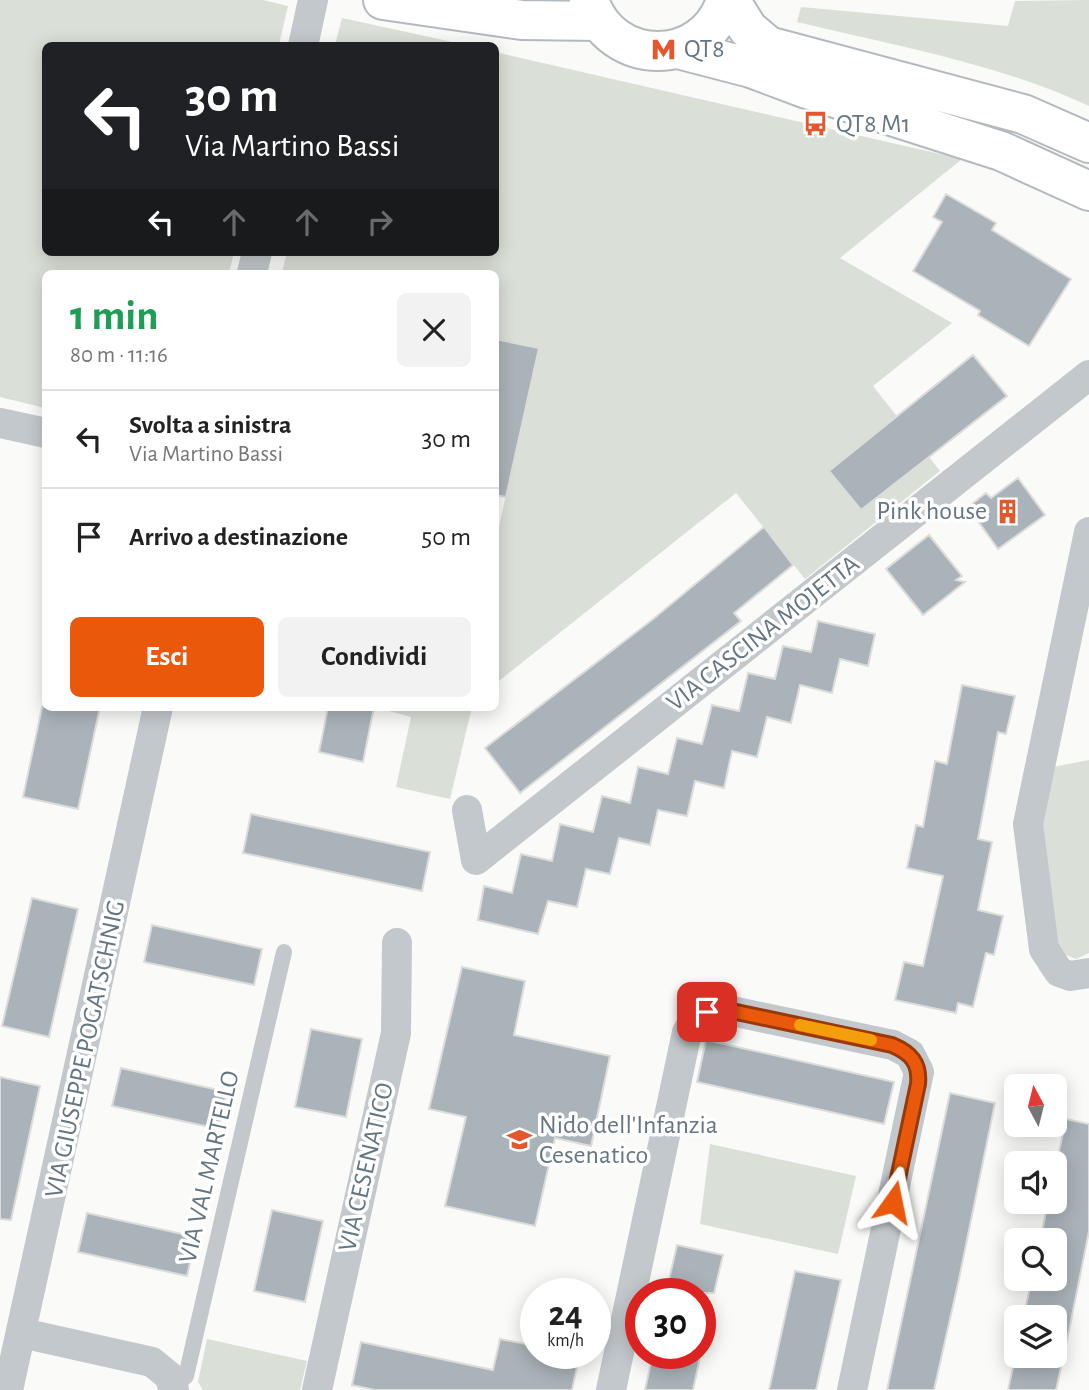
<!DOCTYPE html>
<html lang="it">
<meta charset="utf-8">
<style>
:root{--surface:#fff;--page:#f2f2f2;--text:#222;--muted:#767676;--line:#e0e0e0;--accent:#ea580c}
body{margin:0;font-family:"Alegreya Sans",sans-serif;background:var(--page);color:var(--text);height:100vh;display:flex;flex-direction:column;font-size:26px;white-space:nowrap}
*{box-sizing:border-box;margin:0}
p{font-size:23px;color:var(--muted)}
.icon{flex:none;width:38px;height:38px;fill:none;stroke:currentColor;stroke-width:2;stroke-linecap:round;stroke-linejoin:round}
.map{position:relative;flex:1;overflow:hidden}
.drawer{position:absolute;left:42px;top:270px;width:457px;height:441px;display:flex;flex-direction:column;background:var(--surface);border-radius:10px;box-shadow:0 4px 18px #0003}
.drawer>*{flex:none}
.guide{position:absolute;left:42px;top:42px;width:457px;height:214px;border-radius:10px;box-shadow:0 4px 18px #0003;background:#202124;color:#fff;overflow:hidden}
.needle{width:46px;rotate:353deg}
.fabs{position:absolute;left:1004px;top:1074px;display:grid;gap:14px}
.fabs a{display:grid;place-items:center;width:63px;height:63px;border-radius:10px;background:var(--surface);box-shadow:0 4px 18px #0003;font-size:35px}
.speed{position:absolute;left:520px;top:1278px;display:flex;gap:14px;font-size:35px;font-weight:700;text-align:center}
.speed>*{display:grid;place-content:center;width:91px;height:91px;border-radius:50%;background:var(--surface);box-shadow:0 4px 18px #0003;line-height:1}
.speed small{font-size:18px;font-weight:400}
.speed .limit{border:10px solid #d22;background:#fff;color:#111}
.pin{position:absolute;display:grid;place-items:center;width:60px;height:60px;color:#fff;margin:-30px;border-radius:14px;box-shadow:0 4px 10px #0006}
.me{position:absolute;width:77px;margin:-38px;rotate:12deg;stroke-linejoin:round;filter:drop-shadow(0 0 5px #0008)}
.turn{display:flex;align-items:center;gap:24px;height:147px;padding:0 28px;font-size:32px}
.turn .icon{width:91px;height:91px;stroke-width:2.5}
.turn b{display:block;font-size:49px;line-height:60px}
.lanes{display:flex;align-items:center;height:66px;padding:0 28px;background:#0003;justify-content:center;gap:35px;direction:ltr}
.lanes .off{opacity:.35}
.round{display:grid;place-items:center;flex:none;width:74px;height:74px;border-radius:10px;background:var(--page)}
.headline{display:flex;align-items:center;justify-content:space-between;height:119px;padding:0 28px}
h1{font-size:42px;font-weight:700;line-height:52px;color:#1e9e55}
.button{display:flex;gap:14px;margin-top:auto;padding:14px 28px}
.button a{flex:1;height:80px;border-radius:10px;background:var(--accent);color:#fff;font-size:28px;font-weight:700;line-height:80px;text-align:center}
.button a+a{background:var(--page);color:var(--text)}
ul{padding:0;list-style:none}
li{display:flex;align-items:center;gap:21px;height:98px;padding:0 28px;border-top:2px solid var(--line)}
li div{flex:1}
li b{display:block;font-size:26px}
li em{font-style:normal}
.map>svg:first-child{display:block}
.green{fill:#dadfd7}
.building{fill:#aab3b9;stroke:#dcdcda;stroke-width:2}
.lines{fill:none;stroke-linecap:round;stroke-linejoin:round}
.secondary-casing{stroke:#b3babf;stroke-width:42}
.lane{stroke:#c3c8cc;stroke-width:16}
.street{stroke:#c3c8cc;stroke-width:30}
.secondary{stroke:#fff;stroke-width:38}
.route-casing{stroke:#983908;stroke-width:18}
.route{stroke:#ea580c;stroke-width:12}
.slow{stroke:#f59e0b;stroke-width:12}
.labels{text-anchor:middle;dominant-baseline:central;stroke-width:7;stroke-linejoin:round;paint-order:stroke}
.poi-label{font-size:26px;fill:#657683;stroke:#fff;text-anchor:start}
.street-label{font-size:26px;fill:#657683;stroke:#fff}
</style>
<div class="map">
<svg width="1089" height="1390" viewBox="0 0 1089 1390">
<rect width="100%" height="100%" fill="#fafaf8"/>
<!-- green -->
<path class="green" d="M0 0H263L288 6 279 45 46 46V252H234L229 273H46L45 408 0 397Z
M1089 0V106C997 63 896 46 797 22L801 7 1008 26 1015 1Z
M342 18 466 45H335Z
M495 52 962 159 840 258 952 323 873 386 940 471 805 579 736 493 495 684V545L538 348 495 345V273H282L287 252H495Z
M374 707H472L450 799 396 787 411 717Z
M1089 760V953L1076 959 1061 953 1058 945 1040 832 1053 767Z
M710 1144 856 1176 838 1254 700 1224Z
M207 1339 307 1361 300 1390H203L198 1382Z"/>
<!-- building -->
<path class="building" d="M946 194 996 223 992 230 1071 279 1029 346 978 315 980 311 913 271 942 222 933 217Z
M495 339 539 348 506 497 495 495Z
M973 355 1007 396 861 510 829 471Z
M1018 478 1045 515 998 549 968 507 986 493 991 498Z
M764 527 793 565 734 613 741 621 520 793 485 748 652 620Z
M929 535 962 576 956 580 965 582 923 615 886 569Z
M818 621 875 634 868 666 840 659 832 693 800 685 791 723 767 717 757 757 732 751 724 788 695 781 687 816 658 810 650 845 619 838 610 874 586 869 577 907 548 901 538 934 478 920 484 886 512 893 521 854 552 861 560 824 593 832 602 796 630 803 638 767 668 774 677 738 702 744 712 705 739 711 748 673 775 679 783 646 811 652Z
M962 685 1015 696 1006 734 998 732 978 839 992 842 978 910 1003 916 994 955 986 953 973 1007 958 1003 956 1013 895 1000 904 962 923 966 943 876 907 868 916 825 923 827 935 761 947 764Z
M42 707H100L78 809 23 797Z
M328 707H374L363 762 319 752Z
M251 814 430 852 422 891 243 853Z
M32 898 78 909 49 1037 2 1026Z
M152 925 262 949 254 985 144 962Z
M462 967 525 981 514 1035 610 1056 591 1146 555 1138 535 1226 445 1206 466 1117 429 1109Z
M311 1029 362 1039 346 1117 295 1107Z
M706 1040 894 1082 884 1124 697 1082Z
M121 1068 227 1092 219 1129 112 1106Z
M0 1077 40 1086 11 1220 0 1219Z
M950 1093 995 1103 959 1279 934 1390H887Z
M1066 1119 1089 1124V1231L1069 1331 1056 1390H1008L1017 1349V1356H1055V1318H1023L1032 1279H1055V1241H1040L1048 1202H1055V1170Z
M272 1210 323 1221 305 1302 254 1291Z
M87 1213 196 1237 187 1276 78 1252Z
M677 1245 723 1255 714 1293H666Z
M795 1271 841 1280 816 1390H769Z
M500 1339 536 1346V1353H580L572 1390H375L352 1385 361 1342 493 1370Z
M653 1353H701L693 1390H645Z"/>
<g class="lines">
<defs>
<path id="secondary" d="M383 0 522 20 598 21
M589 0C611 68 705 68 726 0
M730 0 748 29 768 46 1023 114 1089 143
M678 49 751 68 807 89 1001 151 1089 191"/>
</defs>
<!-- secondary casing -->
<use href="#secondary" class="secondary-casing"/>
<!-- lane -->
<path class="lane" d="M173 1388 186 1376 284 952"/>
<!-- street -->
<path class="street" d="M303 46 313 0
M252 273 257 252
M0 423 46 433
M1089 532 1028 824 1044 949 1059 972 1070 976 1089 973
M467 810 476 860 1089 375
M22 1333 152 1362 169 1376 174 1390
M8 1390 158 707
M317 1390 396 1033 397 943
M611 1390 687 1032 697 1017 727 1010 893 1045 910 1054 919 1072 852 1390"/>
<!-- secondary -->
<use href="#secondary" class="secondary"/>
</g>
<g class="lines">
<defs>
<path id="route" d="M707 1012 727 1010 892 1045C911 1053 920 1063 918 1084L893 1202"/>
</defs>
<!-- route casing -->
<use href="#route" class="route-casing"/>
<!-- route -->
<use href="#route" class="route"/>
<!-- slow -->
<path class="slow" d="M800 1025 871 1040"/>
</g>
<!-- icons -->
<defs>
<symbol id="metro-bare" viewBox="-9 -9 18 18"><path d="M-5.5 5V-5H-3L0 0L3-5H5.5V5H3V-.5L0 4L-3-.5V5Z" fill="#e4572e" stroke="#fff" stroke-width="2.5" paint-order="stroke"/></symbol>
<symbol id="bus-bare" viewBox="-9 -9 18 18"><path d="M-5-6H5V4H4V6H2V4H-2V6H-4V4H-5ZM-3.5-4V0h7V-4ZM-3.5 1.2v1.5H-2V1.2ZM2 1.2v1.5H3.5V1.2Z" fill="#e4572e" stroke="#fff" stroke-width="2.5" paint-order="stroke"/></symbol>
<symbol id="building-bare" viewBox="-9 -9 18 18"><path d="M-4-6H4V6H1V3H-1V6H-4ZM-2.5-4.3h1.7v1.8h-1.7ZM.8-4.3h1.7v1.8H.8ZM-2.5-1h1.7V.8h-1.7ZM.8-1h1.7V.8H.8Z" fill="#e4572e" stroke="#fff" stroke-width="2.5" paint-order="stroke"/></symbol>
<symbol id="school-bare" viewBox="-9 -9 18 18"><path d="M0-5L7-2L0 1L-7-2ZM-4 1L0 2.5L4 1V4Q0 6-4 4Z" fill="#e4572e" stroke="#fff" stroke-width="2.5" paint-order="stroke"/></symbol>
</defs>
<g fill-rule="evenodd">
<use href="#metro-bare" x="646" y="32" width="35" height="35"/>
<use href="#bus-bare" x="798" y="106" width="35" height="35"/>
<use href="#building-bare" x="990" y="494" width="35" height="35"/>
<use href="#school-bare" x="502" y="1122" width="35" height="35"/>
</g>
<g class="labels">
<!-- poi labels -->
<g class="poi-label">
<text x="684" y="49">QT8</text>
<text x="836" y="124">QT8 M1</text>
<text x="987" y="511" text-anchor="end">Pink house</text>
<text x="539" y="1125">Nido dell'Infanzia<tspan x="539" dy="30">Cesenatico</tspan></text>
</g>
<!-- street labels -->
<g class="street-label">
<text transform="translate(763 633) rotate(-38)">VIA CASCINA MOJETTA</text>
<text transform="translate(85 1049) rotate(-78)">VIA GIUSEPPE POGATSCHNIG</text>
<text transform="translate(209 1167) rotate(-77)">VIA VAL MARTELLO</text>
<text transform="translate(366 1167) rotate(-77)">VIA CESENATICO</text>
</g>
</g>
</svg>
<div class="fabs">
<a><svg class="needle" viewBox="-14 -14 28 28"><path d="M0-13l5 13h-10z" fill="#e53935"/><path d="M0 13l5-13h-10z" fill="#767676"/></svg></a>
<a><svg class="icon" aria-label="sound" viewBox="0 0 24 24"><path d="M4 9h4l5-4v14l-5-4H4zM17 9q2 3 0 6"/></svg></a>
<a><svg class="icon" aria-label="search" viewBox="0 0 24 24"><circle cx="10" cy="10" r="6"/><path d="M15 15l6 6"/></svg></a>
<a><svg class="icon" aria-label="layers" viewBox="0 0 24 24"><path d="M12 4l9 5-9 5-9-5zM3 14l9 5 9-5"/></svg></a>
</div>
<div class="speed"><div>24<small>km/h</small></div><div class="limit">30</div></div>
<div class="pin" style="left:707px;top:1012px;background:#d93025"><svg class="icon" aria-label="arrive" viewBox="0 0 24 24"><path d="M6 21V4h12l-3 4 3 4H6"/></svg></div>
<svg class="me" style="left:893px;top:1202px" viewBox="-20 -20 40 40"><path d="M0-17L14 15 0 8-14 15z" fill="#ea580c" stroke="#fff" stroke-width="4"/></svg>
<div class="guide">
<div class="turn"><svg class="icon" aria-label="left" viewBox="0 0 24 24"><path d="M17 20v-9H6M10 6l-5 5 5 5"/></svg><div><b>30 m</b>Via Martino Bassi</div></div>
<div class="lanes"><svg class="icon" aria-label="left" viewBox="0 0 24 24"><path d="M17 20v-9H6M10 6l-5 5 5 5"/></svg><svg class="icon off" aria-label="ahead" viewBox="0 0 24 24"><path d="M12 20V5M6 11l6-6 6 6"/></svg><svg class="icon off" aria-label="ahead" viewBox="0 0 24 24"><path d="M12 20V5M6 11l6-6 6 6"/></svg><svg class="icon off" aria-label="right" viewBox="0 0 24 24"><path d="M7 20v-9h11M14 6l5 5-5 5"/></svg></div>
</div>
<section class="drawer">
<div class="headline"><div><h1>1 min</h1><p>80 m · 11:16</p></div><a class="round"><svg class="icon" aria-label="close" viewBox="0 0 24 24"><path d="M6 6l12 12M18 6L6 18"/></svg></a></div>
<ul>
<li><svg class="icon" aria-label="left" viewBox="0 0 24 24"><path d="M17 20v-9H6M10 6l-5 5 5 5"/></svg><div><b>Svolta a sinistra</b><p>Via Martino Bassi</p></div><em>30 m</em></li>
<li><svg class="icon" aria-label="arrive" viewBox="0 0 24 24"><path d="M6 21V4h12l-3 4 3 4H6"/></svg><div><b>Arrivo a destinazione</b></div><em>50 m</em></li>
</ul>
<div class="button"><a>Esci</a><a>Condividi</a></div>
</section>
</div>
